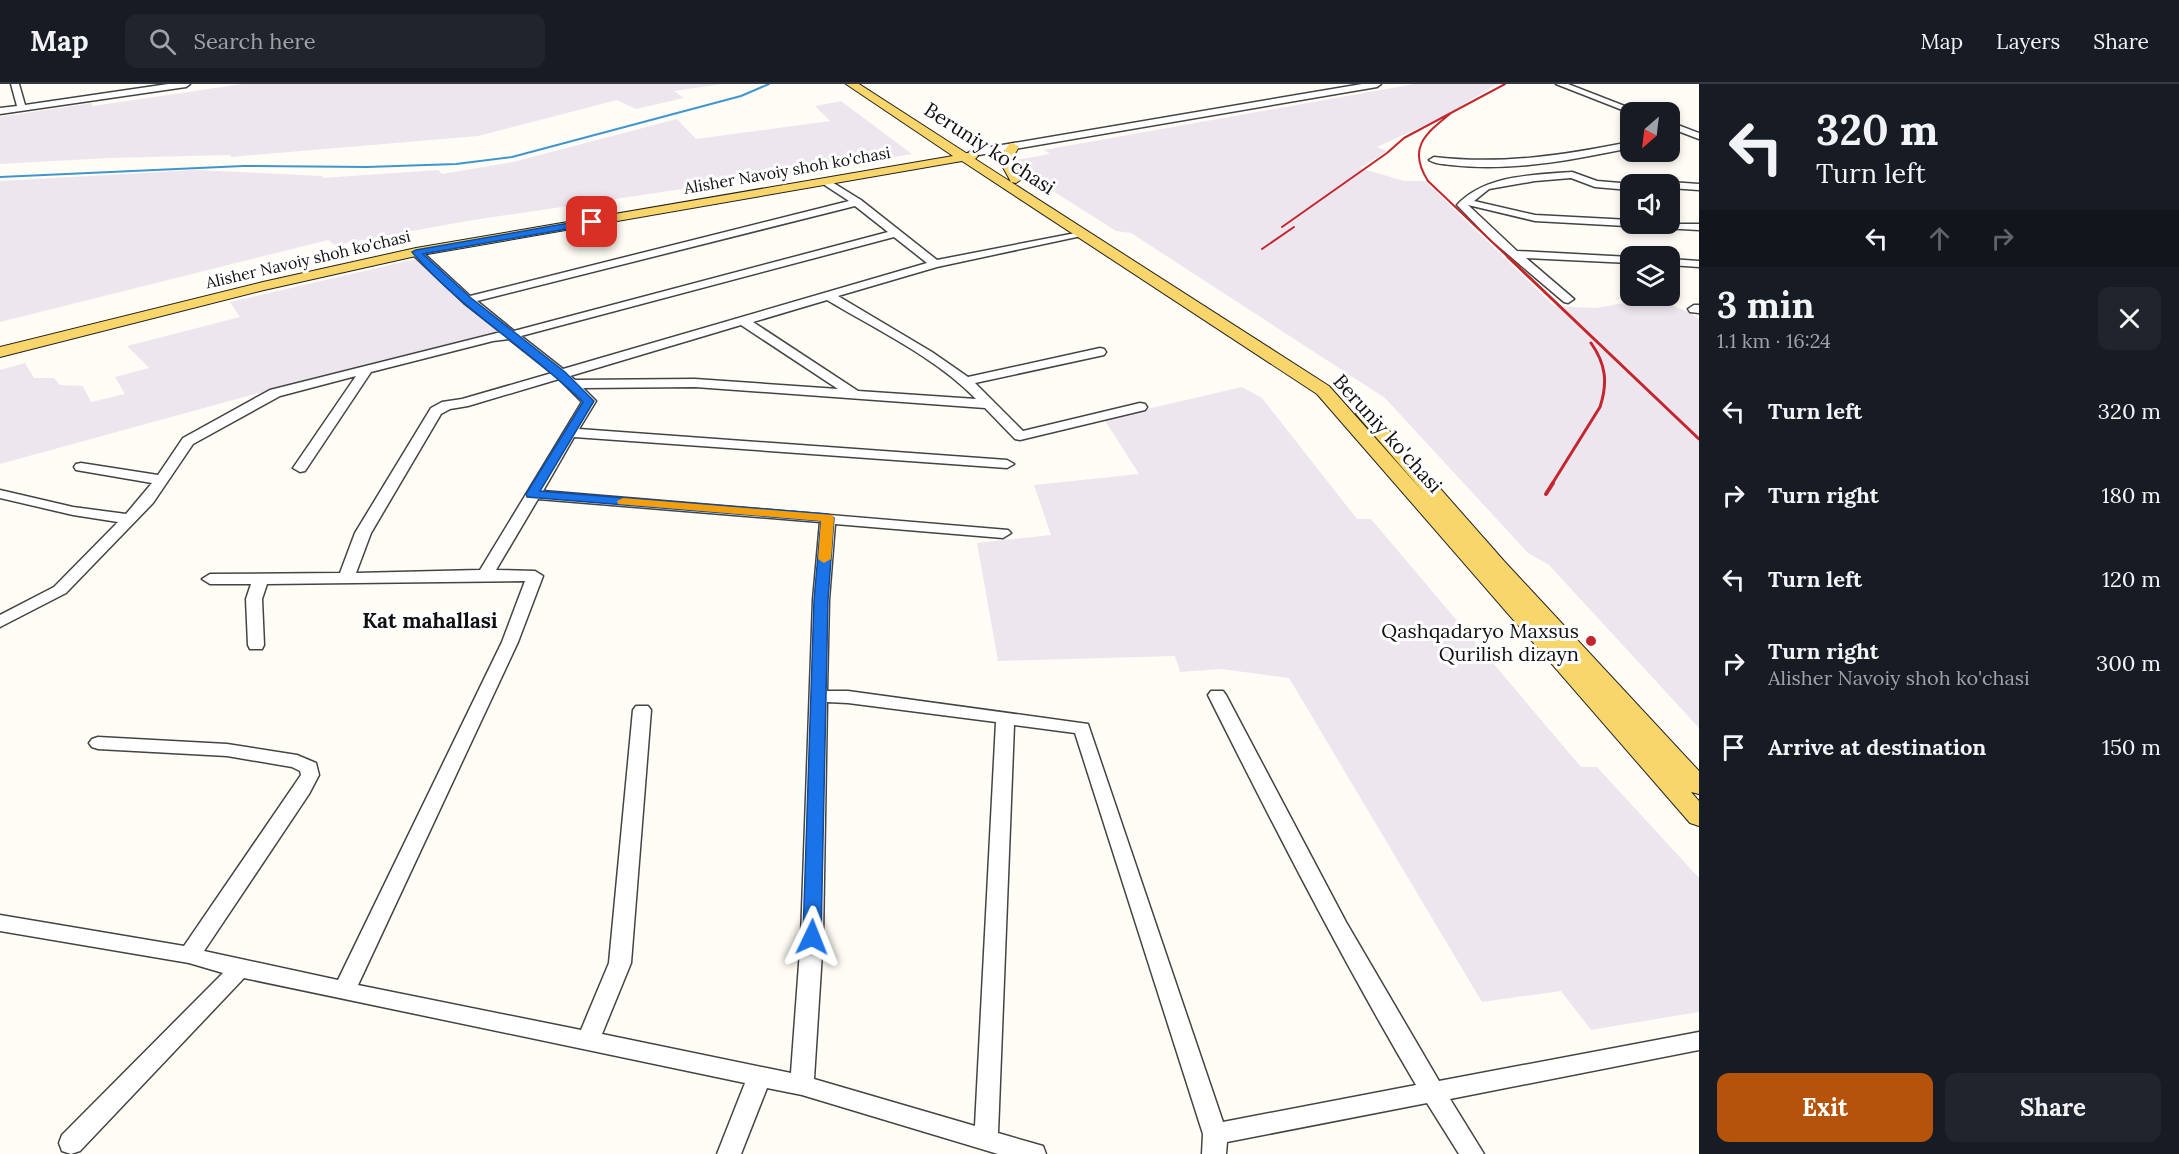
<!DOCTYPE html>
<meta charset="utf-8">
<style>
:root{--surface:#171b24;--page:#20242c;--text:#f1f3f6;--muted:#9ea1a6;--line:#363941;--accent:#b45309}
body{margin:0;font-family:Lora,serif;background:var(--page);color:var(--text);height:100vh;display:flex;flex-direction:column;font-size:22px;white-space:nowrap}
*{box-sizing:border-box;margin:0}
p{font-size:20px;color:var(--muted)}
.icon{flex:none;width:33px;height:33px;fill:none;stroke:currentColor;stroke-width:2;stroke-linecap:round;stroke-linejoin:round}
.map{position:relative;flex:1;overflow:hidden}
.drawer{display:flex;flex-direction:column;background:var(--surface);width:480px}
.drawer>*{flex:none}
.hud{background:#171b24;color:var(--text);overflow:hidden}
.needle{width:39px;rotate:208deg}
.controls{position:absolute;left:1620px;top:18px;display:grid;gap:12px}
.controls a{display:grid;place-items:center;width:60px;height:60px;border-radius:12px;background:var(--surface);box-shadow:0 3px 9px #0003;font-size:30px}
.pin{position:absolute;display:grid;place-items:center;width:51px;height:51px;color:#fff;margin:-26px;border-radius:12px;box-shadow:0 3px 9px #0006}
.me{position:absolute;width:66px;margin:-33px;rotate:2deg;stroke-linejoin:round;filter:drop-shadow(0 0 4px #0008)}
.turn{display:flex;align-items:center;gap:21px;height:126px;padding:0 18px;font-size:27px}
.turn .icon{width:78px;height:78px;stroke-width:2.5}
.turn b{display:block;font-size:42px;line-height:51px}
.lanes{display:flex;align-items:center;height:57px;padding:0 18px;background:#0003;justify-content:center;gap:30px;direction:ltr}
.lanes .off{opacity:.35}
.round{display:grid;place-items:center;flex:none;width:63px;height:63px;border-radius:12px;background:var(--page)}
.headline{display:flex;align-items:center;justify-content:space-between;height:102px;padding:0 18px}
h1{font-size:36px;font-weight:700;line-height:45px}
.action{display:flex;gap:12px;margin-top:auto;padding:12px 18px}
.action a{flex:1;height:69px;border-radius:12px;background:var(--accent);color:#fff;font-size:24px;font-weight:700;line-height:69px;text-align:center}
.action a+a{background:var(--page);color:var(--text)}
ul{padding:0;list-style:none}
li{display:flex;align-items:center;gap:18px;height:84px;padding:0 18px}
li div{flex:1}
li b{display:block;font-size:22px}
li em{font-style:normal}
header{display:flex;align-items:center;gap:36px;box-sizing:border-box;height:84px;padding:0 30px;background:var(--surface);border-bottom:2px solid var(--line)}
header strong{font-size:28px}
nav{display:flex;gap:33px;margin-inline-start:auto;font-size:21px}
.search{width:420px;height:54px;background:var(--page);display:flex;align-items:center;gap:15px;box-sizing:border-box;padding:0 21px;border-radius:12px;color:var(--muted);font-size:22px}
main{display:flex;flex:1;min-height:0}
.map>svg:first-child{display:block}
.industrial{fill:#eee6ef}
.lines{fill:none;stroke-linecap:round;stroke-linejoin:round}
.stream{stroke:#3f96cf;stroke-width:2}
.minor-casing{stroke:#444;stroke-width:3}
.major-casing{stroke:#222;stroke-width:2}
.minor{fill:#fff;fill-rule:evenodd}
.major{fill:#f9d66b;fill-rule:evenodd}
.rail-far2{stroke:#c4262e;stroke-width:2}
.rail-far1{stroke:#c4262e;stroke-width:3}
.rail{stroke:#c4262e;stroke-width:4}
.route{fill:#1a73e8;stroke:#114b97;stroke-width:1.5}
.slow{fill:#f59e0b}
.poi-dot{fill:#c4262e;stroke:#fff;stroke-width:2}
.labels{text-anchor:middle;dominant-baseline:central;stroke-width:6;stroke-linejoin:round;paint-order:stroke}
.far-street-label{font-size:16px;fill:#111;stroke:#fff}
.street-label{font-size:20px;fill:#111;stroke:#fff}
.poi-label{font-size:20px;fill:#111;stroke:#fff;text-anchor:end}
.neighbourhood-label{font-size:21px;font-weight:bold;fill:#111;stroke:#fff}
</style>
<header>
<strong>Map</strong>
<div class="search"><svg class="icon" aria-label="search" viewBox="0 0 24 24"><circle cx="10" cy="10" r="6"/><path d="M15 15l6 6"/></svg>Search here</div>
<nav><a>Map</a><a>Layers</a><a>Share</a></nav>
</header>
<main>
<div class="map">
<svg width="1699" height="1070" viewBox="0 0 1699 1070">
<rect width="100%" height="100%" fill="#fffdf5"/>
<!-- industrial -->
<path class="industrial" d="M242 0H723L674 7 684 14 636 25 617 16 478 52 231 73 230 71 109 74 0 80V33L92 19 93 22Z
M1414 0H1498L1440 34 1377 63 1387 67 1360 84 1404 97H1425L1554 222 1596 224 1652 214 1689 228 1699 235V644L1549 481 1528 469 1385 314 1131 149 1116 147 1018 85 1016 76 1050 70 1044 66Z
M841 17 912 70 787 91 783 90 467 137 335 161 328 156 0 238V97L197 86 323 92 322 94 438 86 442 90 513 78 677 35 696 55 830 37 815 22Z
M416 175 498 248 255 310 0 380V286L25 279 34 294H54L60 301 83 302 91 318 125 310 115 293 149 284 127 262 240 233 230 218Z
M1242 303 1262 314 1357 435H1371L1581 683H1597L1699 794V928L1591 946 1561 907 1482 918 1289 594 1221 585 1180 588 1175 572 998 577 977 459 1051 451 1034 401 1139 390 1104 335Z"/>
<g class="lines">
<!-- stream -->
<path class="stream" d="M0 93 243 82 367 83 456 80 512 73 741 12 769 0"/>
<defs>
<path id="minor" d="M11 0H19L25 21 168 0H190L186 3 0 30V24L17 22Z
M1362 0H1381L1377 3 973 72 968 69 973 66Z
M1556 0H1568L1640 28 1630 29Z
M1670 38 1699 49V55L1670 44Z
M1630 58V64C1572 76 1511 88 1451 81 1443 80 1435 80 1429 76L1434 73C1501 81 1565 71 1630 58Z
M1572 88 1597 97 1632 100 1630 106 1595 103 1571 94 1535 97 1489 105 1474 117 1535 131 1630 136V140H1699V146L1535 137 1468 121 1517 167 1630 173V179L1526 174 1574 215 1568 219 1564 218 1490 155 1457 121C1485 91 1533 91 1572 88Z
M827 95 861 116 937 176 1086 147V151L937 183 838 212 932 268 968 293 1100 264 1104 265 1106 268 1104 271 975 299 1023 347 1140 319 1145 320 1147 323 1145 326 1020 356 1015 355 985 324 695 303 583 304 596 317 579 345 1007 376 1014 380 1007 384 574 353 543 407 1008 446 1011 449 1003 454 835 440 829 516 827 607H848L1088 640 1223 1038 1416 1001C1341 874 1274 743 1208 611L1211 607H1223L1226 611 1346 838 1439 997 1699 948V966L1450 1015 1484 1070H1459L1427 1019 1227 1058 1226 1070H1202L1203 1050 1075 649 1014 641 998 1049 1043 1062 1046 1070H998L802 1011 767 1004 741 1070H717L745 999 244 894 80 1067 71 1070 62 1067 59 1059 62 1051 223 889 189 879 0 847V831L184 862 301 691 300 687 292 683 227 672 98 665 92 663 89 659 92 655 98 653 227 660 297 671 316 679 319 691 309 710 204 867 338 896 502 558 525 497 267 500 262 515 264 561 262 565H250L248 561 246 515 251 500H210L202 495 210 490 340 489 355 449 431 324 442 318 462 315 552 289 509 255 493 257 371 288 305 387 300 388 293 384 356 292 280 312 193 360 153 419 66 509 0 543V531L54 503 118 438 73 431 0 414V406L73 423 126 430 152 399 76 386 74 383 76 380 81 379 158 391 183 354 270 306 501 248 464 219 412 170V166H420L470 212 849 117 823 100 822 98ZM855 122 888 148 514 247 477 217ZM894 153 927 179 563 285 521 252ZM827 216C877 246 935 273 976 315L858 307 753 238ZM741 241 838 305 695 295 575 296 570 292ZM559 295 582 318 480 486 356 489 371 449 441 330 450 325 468 322ZM538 415 820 438 813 516 801 853 791 989 602 950 631 879 651 626 648 622H636L633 626 609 879 581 946 358 901 518 558 543 492 535 487 496 486ZM827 618 848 619 996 638 975 1042 814 995 823 853Z
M1670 98 1699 100V106L1670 104V100H1665Z
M1670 175 1699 177V183L1670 181Z
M1694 221H1699V229L1690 228 1688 225Z"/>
<path id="major" d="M846 0H859L966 69H976L978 72 975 75 1329 302 1425 410 1356 330 1359 326H1371L1504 477 1699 687V710L1691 708 1699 717V742L1690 739 1317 310 962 77 416 172 264 206 0 273V263L263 198 416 164 953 72Z
M1013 59 1019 63 1011 76 1022 95 1016 99 1011 98 999 76 1009 60Z"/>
</defs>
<!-- minor casing -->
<use href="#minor" class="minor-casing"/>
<!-- major casing -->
<use href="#major" class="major-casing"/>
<!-- minor -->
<use href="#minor" class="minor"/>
<!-- major -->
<use href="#major" class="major"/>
<!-- rail-far2 -->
<path class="rail-far2" d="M1451 29C1425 50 1407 64 1428 97L1510 175
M1282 143 1387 69 1404 54 1505 0
M1262 165 1294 143"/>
<!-- rail-far1 -->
<path class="rail-far1" d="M1508 173 1699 355
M1552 400 1600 323C1608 299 1606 280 1591 259"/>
<!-- rail -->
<path class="rail" d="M1546 410 1553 399"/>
</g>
<!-- route -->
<path class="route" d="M592 135 595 136V140L423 170 471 214 565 288 594 317 540 407 828 430 834 434 828 516 821 853 818 858 812 860 806 858 803 853 814 516 821 437 527 413 526 410 583 318C529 265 461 226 412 168L416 166Z"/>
<!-- slow -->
<path class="slow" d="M623 414 832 431 834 434 831 475 824 479 818 475 821 437 618 420 617 417Z"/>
<!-- markers -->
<circle class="poi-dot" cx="1591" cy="557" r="6"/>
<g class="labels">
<!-- far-street labels -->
<g class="far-street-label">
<text transform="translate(787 86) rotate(-10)">Alisher Navoiy shoh ko'chasi</text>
<text transform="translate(308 175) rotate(-13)">Alisher Navoiy shoh ko'chasi</text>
</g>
<!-- street labels -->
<g class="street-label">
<text transform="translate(990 64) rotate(33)">Beruniy ko'chasi</text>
<text transform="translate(1388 349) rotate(48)">Beruniy ko'chasi</text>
</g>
<!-- poi labels -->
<g class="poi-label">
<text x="1579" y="546">Qashqadaryo Maxsus<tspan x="1579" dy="23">Qurilish dizayn</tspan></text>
</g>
<!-- neighbourhood labels -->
<g class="neighbourhood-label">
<text x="430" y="536">Kat mahallasi</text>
</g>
</g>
</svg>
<div class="controls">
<a><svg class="needle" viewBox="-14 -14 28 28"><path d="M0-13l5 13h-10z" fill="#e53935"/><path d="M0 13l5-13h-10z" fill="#9ea1a6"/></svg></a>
<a><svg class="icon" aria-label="sound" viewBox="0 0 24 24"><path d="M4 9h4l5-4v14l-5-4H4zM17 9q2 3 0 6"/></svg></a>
<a><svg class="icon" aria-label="layers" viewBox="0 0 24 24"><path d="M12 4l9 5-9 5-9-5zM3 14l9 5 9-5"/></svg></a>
</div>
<div class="pin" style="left:592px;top:138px;background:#d93025"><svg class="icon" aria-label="arrive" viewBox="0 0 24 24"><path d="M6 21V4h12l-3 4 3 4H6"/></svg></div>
<svg class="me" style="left:812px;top:853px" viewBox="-20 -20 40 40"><path d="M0-17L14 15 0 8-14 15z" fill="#1a73e8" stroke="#fff" stroke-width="4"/></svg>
</div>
<section class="drawer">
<div class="hud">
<div class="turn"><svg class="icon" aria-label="left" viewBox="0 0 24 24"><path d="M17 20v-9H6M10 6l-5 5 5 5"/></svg><div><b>320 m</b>Turn left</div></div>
<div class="lanes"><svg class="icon" aria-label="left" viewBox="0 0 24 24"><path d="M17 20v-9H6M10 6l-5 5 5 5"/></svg><svg class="icon off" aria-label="ahead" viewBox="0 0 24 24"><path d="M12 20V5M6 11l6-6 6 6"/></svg><svg class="icon off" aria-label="right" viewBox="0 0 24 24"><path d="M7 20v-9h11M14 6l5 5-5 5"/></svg></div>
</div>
<div class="headline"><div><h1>3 min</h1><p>1.1 km · 16:24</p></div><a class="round"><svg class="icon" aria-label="close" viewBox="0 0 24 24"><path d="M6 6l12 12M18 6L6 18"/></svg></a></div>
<ul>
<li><svg class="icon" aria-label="left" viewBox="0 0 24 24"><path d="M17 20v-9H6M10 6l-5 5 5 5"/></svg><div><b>Turn left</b></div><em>320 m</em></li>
<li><svg class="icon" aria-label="right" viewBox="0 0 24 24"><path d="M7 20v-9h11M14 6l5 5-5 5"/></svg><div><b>Turn right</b></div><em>180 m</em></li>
<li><svg class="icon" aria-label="left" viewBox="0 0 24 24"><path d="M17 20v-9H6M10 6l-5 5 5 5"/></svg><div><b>Turn left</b></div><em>120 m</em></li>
<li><svg class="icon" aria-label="right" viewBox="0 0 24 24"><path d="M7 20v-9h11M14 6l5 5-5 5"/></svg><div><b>Turn right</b><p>Alisher Navoiy shoh ko'chasi</p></div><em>300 m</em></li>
<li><svg class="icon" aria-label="arrive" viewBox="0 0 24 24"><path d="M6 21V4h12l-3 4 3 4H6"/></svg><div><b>Arrive at destination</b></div><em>150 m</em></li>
</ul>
<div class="action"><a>Exit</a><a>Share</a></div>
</section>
</main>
